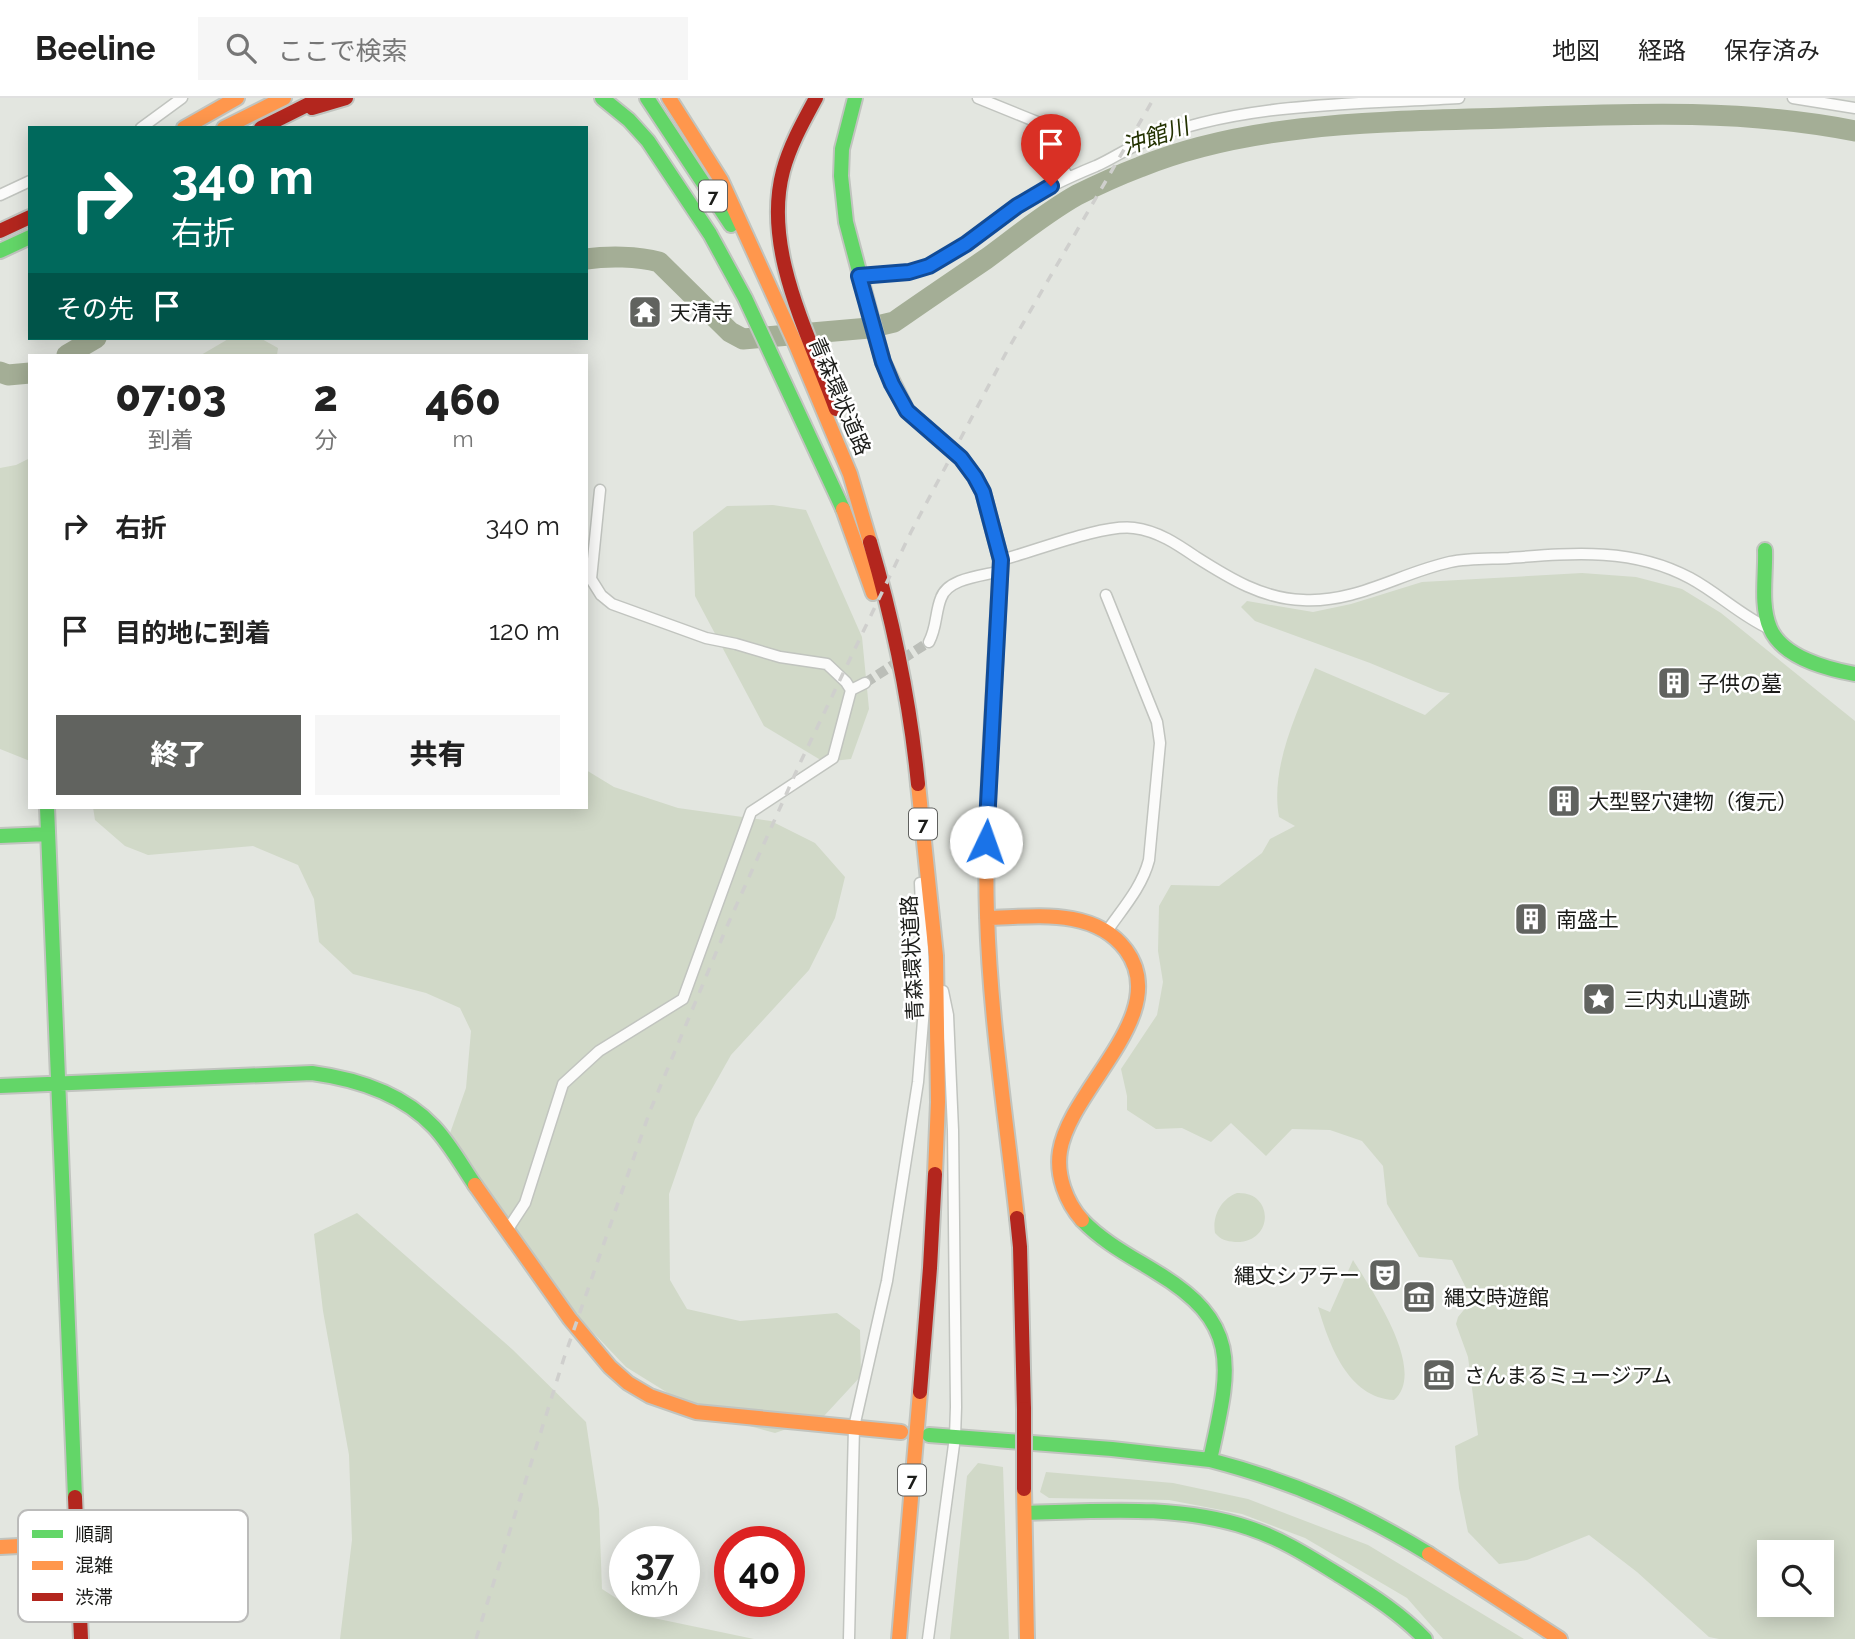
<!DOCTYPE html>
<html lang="ja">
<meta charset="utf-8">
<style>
:root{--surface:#fff;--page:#f6f6f6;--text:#222;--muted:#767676;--line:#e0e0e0;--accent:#61635f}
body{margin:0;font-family:Raleway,"Noto Sans JP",sans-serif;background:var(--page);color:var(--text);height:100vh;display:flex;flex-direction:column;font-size:26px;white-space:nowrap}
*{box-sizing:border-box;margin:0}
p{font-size:23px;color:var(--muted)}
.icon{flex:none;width:38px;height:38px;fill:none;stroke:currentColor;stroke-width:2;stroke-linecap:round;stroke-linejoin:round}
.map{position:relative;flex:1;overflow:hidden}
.side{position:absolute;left:28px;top:256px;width:560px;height:455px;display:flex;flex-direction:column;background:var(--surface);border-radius:0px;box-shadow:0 4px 18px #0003}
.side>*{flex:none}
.guide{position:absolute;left:28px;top:28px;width:560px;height:214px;border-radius:0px;box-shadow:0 4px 18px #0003;background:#00695c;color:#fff;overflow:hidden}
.controls{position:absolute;left:1757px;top:1442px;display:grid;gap:14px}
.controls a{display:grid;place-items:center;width:77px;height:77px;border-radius:0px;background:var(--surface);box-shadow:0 4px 18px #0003;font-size:35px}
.speed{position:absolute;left:609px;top:1428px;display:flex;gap:14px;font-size:35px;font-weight:700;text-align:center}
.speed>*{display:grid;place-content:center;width:91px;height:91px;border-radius:50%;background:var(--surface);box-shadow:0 4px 18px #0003;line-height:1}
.speed small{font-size:18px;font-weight:400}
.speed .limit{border:10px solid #d22;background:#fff;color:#111}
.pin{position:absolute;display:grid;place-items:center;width:60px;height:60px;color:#fff;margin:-72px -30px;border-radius:50% 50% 50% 0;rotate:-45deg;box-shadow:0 0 7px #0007}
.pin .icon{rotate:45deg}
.me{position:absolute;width:77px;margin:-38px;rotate:3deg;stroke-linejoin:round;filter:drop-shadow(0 0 5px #0008)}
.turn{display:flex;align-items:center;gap:24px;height:147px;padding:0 28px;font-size:32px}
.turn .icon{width:91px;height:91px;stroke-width:2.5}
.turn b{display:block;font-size:49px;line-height:60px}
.then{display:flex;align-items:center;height:66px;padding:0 28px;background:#0003;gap:14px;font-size:26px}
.eta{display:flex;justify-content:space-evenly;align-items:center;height:119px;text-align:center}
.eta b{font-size:42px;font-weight:800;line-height:49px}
.button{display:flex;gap:14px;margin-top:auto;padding:14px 28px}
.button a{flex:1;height:80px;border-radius:0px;background:var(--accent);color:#fff;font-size:28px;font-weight:800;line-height:80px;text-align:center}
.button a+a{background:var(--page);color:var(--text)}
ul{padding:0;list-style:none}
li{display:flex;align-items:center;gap:21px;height:105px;padding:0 28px}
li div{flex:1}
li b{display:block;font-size:26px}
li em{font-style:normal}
header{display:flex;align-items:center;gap:42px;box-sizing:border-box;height:98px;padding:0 35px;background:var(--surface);border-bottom:2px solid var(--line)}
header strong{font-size:33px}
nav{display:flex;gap:38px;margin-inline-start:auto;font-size:24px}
.search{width:490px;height:63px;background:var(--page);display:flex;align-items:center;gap:18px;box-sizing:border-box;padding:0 24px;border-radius:0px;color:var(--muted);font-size:26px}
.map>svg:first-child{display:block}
.green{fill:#d1d9c8;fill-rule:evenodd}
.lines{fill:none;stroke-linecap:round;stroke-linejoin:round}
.river{stroke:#a4ae96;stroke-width:21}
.street-tunnel{stroke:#bbbeb8;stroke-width:10;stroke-dasharray:10 5;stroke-linecap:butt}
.street-casing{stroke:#c1c4bf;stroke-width:13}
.fast-casing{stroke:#c1c4bf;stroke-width:18}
.slow-casing{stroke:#c1c4bf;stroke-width:18}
.jam-casing{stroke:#c1c4bf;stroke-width:18}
.street{stroke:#fbfbfa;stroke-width:10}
.fast{stroke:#63d668;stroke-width:14}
.slow{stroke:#ff974d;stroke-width:14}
.jam{stroke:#b3261e;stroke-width:14}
.rail{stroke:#cfcfcd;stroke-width:3.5;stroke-dasharray:9 9;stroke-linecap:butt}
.jam-bridge-casing{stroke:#c1c4bf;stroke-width:18;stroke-linecap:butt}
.jam-bridge{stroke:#b3261e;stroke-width:14}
.route-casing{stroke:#114b97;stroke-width:18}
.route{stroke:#1a73e8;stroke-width:12}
.labels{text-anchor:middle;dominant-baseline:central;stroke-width:5;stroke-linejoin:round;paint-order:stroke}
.shield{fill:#fff;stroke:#5f605e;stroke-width:2}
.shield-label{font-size:19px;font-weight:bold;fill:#1b1c19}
.poi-label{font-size:21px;fill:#1b1c19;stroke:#fff;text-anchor:start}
.street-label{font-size:21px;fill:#1b1c19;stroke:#fff}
.water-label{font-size:23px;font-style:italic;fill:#233200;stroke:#fff}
.key{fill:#fff;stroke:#bbbbba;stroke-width:2}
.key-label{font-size:19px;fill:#1b1c19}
</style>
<header>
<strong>Beeline</strong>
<div class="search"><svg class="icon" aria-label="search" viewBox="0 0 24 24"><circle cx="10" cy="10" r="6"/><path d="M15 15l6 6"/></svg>ここで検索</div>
<nav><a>地図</a><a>経路</a><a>保存済み</a></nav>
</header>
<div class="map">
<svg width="1855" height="1541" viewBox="0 0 1855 1541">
<rect width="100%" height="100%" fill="#e3e6e0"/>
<!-- green -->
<path class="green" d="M230 240H260L278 250 277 257H201Z
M30 360V663L0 651V370L16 367Z
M773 407 806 412 862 539 869 611 851 661 824 664 764 628 695 498 693 434 727 408Z
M1582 475 1636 479 1682 491 1721 515 1855 623V1541H1719L1709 1539 1637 1474 1589 1437 1527 1462 1499 1466 1468 1434 1459 1390 1455 1348 1478 1337 1468 1259 1456 1226 1458 1219 1472 1202 1452 1162 1419 1159 1387 1106 1383 1068 1362 1043 1330 1032 1292 1031 1266 1058 1231 1025 1211 1044 1182 1030 1156 1031 1127 1012V998L1121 971 1157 917 1163 884 1158 853 1159 808 1171 787 1219 788 1262 755 1270 741 1295 728 1279 719C1270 669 1297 615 1315 570L1425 617 1450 595 1440 594 1370 565 1255 523 1241 509 1247 503 1313 514 1351 506 1422 484ZM1769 1454H1822V1507H1769Z
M586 672 614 689 678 710 771 723 815 745 845 779 835 820 809 872 731 957 695 1021 669 1096 670 1182 687 1211 740 1223 837 1215 860 1232 861 1278 824 1318 775 1335 727 1322 689 1308 626 1269 547 1186 449 1038 466 990 471 933 460 910 426 895 353 876 319 844 314 801 298 767 253 748 148 757 125 748 95 722 93 709H586Z
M1237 1095C1275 1093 1274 1146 1235 1144 1226 1143 1221 1142 1215 1135 1212 1118 1221 1101 1237 1095Z
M357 1115 513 1252 586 1324 599 1411 602 1491 644 1518 754 1541H340L352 1442 349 1357 323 1213 314 1136Z
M1353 1162C1371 1191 1428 1273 1394 1302 1348 1300 1329 1246 1318 1209L1330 1214Z
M978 1365 1003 1369 1009 1541H950L967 1378Z
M1046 1374 1173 1385 1248 1401 1368 1447 1524 1541H1443L1407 1500 1305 1440 1242 1416 1169 1402 1049 1400 1040 1394Z"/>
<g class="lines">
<!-- river -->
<path class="river" d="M586 161C607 158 638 158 659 164L730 234 743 241 869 230 894 224C924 203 955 182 986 161 1016 139 1045 115 1077 97 1097 87 1119 77 1140 69 1253 23 1386 24 1506 20 1622 16 1741 10 1855 33
M67 257 96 240
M0 274 8 277 30 275"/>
<!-- street-tunnel -->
<path class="street-tunnel" d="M865 585 929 544"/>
<defs>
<path id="street" d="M978 0 1042 26 1067 78
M1793 0 1855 10
M141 30 182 0
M0 97 30 83
M859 178C881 176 906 177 927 168 963 155 988 125 1020 106 1045 90 1069 79 1096 68 1112 61 1127 50 1144 44 1236 4 1359 6 1459 0
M1001 462C1036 453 1102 426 1134 430 1158 433 1177 446 1196 459 1229 480 1263 501 1303 502 1356 505 1400 475 1450 464 1469 460 1490 461 1509 460 1571 455 1633 449 1690 480 1718 495 1741 518 1770 531
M1106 497 1157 624 1160 645 1149 762C1142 789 1123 810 1107 833
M929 544C937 529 935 515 941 500 948 480 982 478 1001 473
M851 592 865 585
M508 1131 525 1105 563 986 599 953 683 901 751 714 833 660 851 592 846 584 827 566 780 559 736 546 706 540 612 506 601 497 591 481 600 392
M849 1541 854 1329 887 1183 918 984 925 898 920 785
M928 1541 955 1339 956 1309 953 1032 948 917 943 893"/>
<path id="fast" d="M602 0 629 22 648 43 710 136 745 200 843 411
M647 0 731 127
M855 0 842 51 841 78 846 124 883 264 907 313 961 360 975 379 983 394 1001 462 991 641
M0 153 30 139
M1765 452C1766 476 1760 507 1770 530 1782 559 1827 571 1855 576
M47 709 75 1399
M0 738 48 736
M0 988 312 975C357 981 402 995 434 1029 450 1046 462 1068 475 1087
M1082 1122C1103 1144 1130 1158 1156 1174 1245 1227 1229 1273 1210 1362 1294 1384 1355 1411 1429 1456
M929 1337 1112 1351 1210 1362
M1025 1415C1099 1413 1178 1406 1249 1430 1283 1441 1313 1461 1344 1480 1373 1498 1401 1516 1425 1541"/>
<path id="slow" d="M669 0 721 82 796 247 850 376 870 444
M184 30 237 0
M224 30 284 0
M843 411 873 495
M991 641C988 700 985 758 987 817 990 918 1006 1020 1017 1120
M918 686 936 858 938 1004 935 1076
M987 820C1034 819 1094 809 1126 852 1173 916 1070 990 1060 1053 1056 1077 1066 1104 1082 1122
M475 1087 570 1221 610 1269 628 1285 650 1298 696 1314 901 1334
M1024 1391 1027 1541
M0 1449 77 1445
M1429 1456 1560 1541
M899 1541 920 1294"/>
<path id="jam" d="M816 0C803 24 790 47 783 73 762 152 810 238 836 311
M312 10 346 0
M261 30 321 0
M0 133 30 119
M870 444C893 522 910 605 918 686
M1017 1120 1020 1149 1024 1311
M920 1294 930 1170 935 1076
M75 1399 81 1541"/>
</defs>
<!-- street casing -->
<use href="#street" class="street-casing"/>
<!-- fast casing -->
<use href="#fast" class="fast-casing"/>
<!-- slow casing -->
<use href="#slow" class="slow-casing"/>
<!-- jam casing -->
<use href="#jam" class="jam-casing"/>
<!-- street -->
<use href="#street" class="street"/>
<!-- fast -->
<use href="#fast" class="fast"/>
<!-- slow -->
<use href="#slow" class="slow"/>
<!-- jam -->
<use href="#jam" class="jam"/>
<!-- rail -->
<path class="rail" d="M476 1541 564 1260 650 1013 728 826 801 663 911 434 1007 253 1154 0"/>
<defs>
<path id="jam-bridge" d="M1024 1311V1391"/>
</defs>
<!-- jam-bridge casing -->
<use href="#jam-bridge" class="jam-bridge-casing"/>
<!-- jam-bridge -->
<use href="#jam-bridge" class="jam-bridge"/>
</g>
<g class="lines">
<defs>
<path id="route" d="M986 744 1001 462 983 394 975 379 961 360 907 313 892 286 883 264 859 178 909 174 929 168 966 146 1017 108 1051 88"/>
</defs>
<!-- route casing -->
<use href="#route" class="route-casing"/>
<!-- route -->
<use href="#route" class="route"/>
</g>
<!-- icons -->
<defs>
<symbol id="temple-square" viewBox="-11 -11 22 22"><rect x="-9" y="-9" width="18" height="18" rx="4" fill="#61635f" stroke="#fff"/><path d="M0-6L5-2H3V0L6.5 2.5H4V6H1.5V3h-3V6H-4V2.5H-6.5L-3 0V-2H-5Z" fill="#fff"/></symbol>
<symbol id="building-square" viewBox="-11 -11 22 22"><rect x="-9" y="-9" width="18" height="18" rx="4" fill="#61635f" stroke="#fff"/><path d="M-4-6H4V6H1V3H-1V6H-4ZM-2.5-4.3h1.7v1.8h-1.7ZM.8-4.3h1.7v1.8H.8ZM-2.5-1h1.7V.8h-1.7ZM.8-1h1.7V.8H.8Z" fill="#fff"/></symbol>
<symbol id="sight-square" viewBox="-11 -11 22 22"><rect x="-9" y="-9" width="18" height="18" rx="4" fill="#61635f" stroke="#fff"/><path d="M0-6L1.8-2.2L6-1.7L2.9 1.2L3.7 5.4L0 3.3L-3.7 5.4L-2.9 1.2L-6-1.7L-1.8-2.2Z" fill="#fff"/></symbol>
<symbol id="theatre-square" viewBox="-11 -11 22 22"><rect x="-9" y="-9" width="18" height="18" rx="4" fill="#61635f" stroke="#fff"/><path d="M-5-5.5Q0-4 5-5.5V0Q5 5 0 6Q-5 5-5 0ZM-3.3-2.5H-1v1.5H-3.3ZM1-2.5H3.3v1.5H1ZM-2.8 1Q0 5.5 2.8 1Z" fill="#fff"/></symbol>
<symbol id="museum-square" viewBox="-11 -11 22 22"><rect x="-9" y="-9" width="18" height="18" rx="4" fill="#61635f" stroke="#fff"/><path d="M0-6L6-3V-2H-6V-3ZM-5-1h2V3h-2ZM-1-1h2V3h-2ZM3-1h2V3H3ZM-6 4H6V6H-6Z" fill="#fff"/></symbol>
</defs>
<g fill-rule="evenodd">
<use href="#temple-square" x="626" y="195" width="38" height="38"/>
<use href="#building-square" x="1655" y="566" width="38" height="38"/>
<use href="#building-square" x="1545" y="684" width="38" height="38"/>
<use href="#building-square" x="1512" y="802" width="38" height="38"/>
<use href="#sight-square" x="1580" y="882" width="38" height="38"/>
<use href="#theatre-square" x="1366" y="1158" width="38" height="38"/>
<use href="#museum-square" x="1400" y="1180" width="38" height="38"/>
<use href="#museum-square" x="1420" y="1258" width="38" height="38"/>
</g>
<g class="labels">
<!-- shield labels -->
<g class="shield">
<rect x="699" y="82.5" width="28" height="31" rx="5"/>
<rect x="909" y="710.5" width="28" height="31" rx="5"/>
<rect x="898" y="1366.5" width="28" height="31" rx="5"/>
</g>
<g class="shield-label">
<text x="713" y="98">7</text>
<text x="923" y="726">7</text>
<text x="912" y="1382">7</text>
</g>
<!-- poi labels -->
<g class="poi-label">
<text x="670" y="214">天清寺</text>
<text x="1698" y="585">子供の墓</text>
<text x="1588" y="703">大型竪穴建物（復元）</text>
<text x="1556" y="821">南盛土</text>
<text x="1624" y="901">三内丸山遺跡</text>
<text x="1360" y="1177" text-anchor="end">縄文シアテー</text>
<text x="1444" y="1199">縄文時遊館</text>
<text x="1464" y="1277">さんまるミュージアム</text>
</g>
<!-- street labels -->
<g class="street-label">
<text transform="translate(840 298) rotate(67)">青森環状道路</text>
<text transform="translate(912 860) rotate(-93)">青森環状道路</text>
</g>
<!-- water labels -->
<g class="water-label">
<text transform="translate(1155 38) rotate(-19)">沖館川</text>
</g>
</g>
<!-- legend -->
<rect x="18" y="1412" width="230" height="112" rx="10" class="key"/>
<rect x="32" y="1432" width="31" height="8" fill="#63d668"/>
<rect x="32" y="1463" width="31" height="9" fill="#ff974d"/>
<rect x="32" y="1495" width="31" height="8" fill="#b3261e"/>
<g class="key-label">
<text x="75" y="1443">順調</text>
<text x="75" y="1474">混雑</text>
<text x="75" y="1506">渋滞</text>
</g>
</svg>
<div class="controls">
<a><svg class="icon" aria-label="search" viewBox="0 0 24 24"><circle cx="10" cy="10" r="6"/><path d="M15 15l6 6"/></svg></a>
</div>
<div class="speed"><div>37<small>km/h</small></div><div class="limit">40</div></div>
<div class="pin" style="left:1051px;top:88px;background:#d93025"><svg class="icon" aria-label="arrive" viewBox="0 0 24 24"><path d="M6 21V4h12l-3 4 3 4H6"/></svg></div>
<svg class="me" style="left:986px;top:744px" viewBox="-20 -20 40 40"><circle r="19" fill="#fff"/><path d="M0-13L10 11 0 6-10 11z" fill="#1a73e8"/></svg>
<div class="guide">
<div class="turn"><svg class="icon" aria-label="right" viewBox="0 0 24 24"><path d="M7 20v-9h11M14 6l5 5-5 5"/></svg><div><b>340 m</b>右折</div></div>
<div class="then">その先<svg class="icon" aria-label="arrive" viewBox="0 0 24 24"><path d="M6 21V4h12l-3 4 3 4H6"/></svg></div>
</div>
<section class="side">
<div class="eta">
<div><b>07:03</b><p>到着</p></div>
<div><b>2</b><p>分</p></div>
<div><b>460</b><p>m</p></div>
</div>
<ul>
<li><svg class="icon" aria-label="right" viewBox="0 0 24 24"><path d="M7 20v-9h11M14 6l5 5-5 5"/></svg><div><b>右折</b></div><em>340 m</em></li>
<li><svg class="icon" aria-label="arrive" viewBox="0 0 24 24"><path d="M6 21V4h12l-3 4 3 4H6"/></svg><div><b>目的地に到着</b></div><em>120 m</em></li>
</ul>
<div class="button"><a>終了</a><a>共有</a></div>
</section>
</div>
